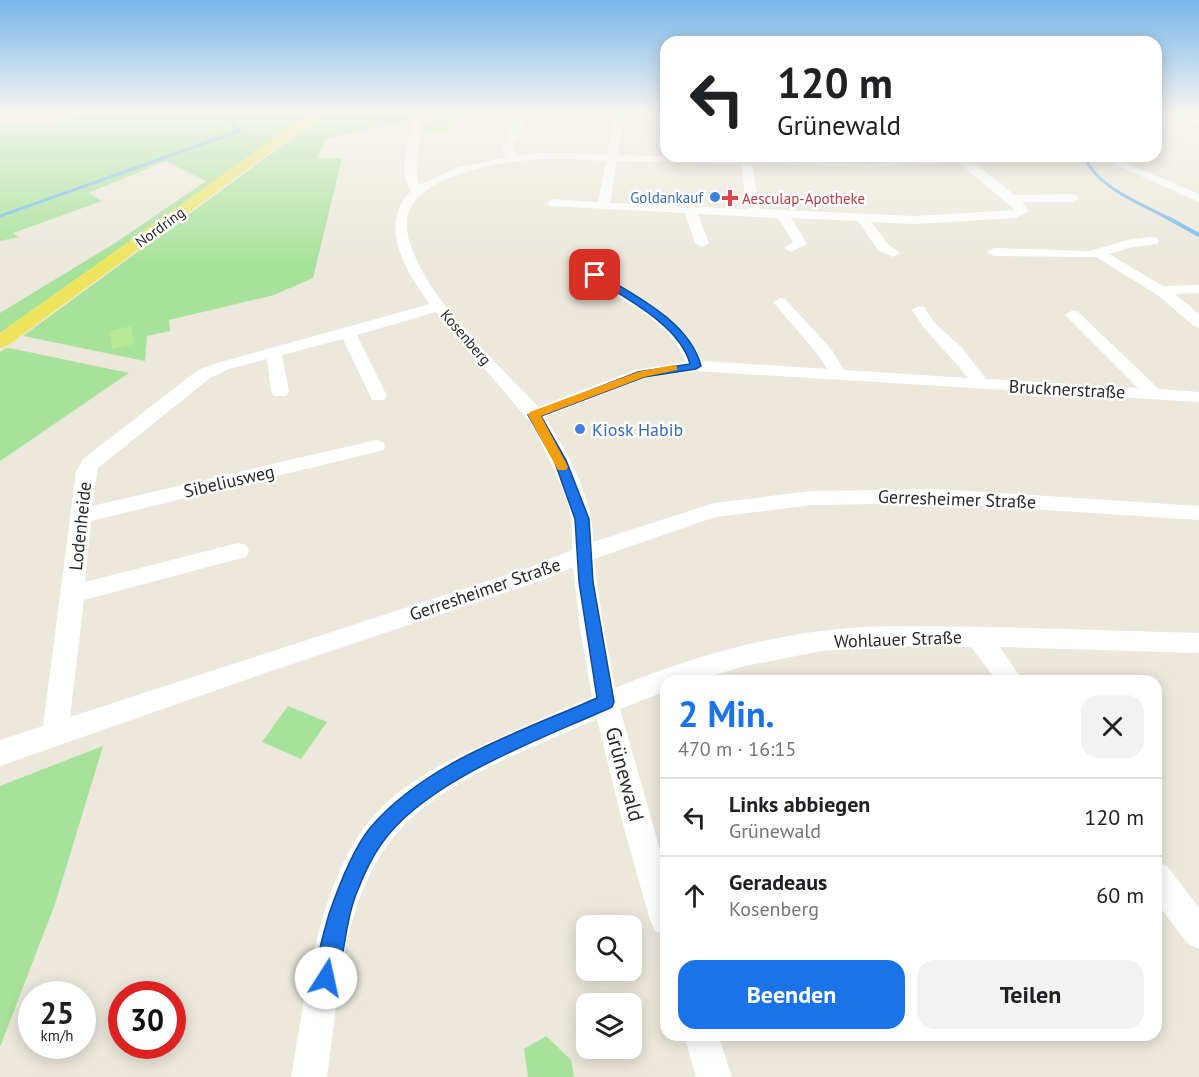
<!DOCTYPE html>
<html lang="de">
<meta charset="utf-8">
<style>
:root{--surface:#fff;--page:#f2f2f2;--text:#202124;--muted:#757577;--line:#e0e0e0;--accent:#1a73e8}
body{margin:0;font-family:"PT Sans",sans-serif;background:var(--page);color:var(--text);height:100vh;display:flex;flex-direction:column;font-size:22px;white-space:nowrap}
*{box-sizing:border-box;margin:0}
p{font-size:20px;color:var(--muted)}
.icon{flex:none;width:33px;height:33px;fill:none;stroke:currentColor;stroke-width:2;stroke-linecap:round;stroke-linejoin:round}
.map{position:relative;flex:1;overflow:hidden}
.details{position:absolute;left:660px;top:675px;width:502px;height:366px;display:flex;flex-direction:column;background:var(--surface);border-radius:18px;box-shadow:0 3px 15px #0003}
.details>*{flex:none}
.hud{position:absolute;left:660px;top:36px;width:502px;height:126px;border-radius:18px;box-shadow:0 3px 15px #0003;background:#fff;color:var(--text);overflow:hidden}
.buttons{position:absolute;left:576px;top:915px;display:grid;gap:12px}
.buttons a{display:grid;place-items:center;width:66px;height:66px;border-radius:12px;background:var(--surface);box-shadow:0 3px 15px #0003;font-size:30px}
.speed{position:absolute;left:18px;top:981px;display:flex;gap:12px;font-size:30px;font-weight:700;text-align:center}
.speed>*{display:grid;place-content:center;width:78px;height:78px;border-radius:50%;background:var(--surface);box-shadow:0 3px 15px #0003;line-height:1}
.speed small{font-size:15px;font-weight:400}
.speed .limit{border:9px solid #d22;background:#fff;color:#111}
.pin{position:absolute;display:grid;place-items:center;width:51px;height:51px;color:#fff;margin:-26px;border-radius:12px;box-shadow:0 3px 9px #0006}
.me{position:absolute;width:66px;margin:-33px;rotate:10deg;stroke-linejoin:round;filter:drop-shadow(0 0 4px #0008)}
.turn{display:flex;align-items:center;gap:21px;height:126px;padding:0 18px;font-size:27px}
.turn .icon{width:78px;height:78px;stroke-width:2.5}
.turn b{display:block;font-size:42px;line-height:51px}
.round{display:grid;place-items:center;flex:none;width:63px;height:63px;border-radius:18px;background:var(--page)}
.summary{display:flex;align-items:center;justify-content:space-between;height:102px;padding:0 18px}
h1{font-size:36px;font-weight:800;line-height:45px;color:var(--accent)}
.button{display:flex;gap:12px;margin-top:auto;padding:12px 18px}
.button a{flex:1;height:69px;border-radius:18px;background:var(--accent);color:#fff;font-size:24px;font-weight:800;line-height:69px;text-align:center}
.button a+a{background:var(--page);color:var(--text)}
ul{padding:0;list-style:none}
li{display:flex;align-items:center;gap:18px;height:78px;padding:0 18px;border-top:2px solid var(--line)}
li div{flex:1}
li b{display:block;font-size:22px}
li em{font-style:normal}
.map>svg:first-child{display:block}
.industrial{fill:#e0dce4}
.green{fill:#a6e299}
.pitch{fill:#b8e994}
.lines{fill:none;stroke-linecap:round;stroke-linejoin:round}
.stream-far1{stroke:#70b8ed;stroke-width:3}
.stream{stroke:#70b8ed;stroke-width:4}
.minor{fill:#fff;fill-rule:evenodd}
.major{fill:#efe45e;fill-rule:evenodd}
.route{fill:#1a73e8;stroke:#114b97;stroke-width:1.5}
.slow{fill:#f59e0b}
.shop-dot{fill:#3f7fe0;stroke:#fff;stroke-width:2}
.health-dot{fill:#e0444e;stroke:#fff;stroke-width:2}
.labels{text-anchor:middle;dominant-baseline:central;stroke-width:5;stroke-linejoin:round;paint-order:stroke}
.far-shop-label{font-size:15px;fill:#366cbe;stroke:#fff;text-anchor:end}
.far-health-label{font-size:15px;fill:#be3a42;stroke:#fff;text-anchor:start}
.far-street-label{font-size:15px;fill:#2a2a2a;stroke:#fff}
.street-label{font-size:18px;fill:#2a2a2a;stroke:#fff}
.shop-label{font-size:18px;fill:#366cbe;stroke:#fff;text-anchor:start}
.near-street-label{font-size:21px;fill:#2a2a2a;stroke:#fff}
</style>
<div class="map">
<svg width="1199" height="1077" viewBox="0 0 1199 1077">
<rect width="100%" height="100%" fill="#ece8dc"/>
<!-- industrial -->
<path class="industrial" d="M0 112H87L0 120Z"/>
<!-- green -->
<path class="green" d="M125 112H312L0 333V313L115 243 206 181 166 161 88 193 102 201 13 233 19 237 0 241V127Z
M328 112H411V119L326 139 317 159 342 158 313 278 274 295 169 320 170 331 147 336 145 361 23 336Z
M6 348 19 350 129 373 0 461V352Z
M288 706 327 722 301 759 262 742Z
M103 746 55 904 0 1047V786Z
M546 1036 571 1060 574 1077H528L524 1049Z"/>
<!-- pitch -->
<path class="pitch" d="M442 113 464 115 446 132 423 130Z
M131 326 134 344 112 349 110 331Z"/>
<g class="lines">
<!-- stream-far1 -->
<path class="stream-far1" d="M1084 156C1098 189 1141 203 1171 220
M0 216 239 131 218 112"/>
<!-- stream -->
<path class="stream" d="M1168 218 1199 235"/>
<!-- minor -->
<path class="minor" d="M410 112H420C426 136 411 160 419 185L456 168 506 157 502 148 519 112H529L512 148 516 155 542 153 607 154 615 115 620 112 625 115 618 155 868 161 985 156 970 160 1015 195 1073 194 1079 198 1073 202H1022L1029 211 1016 218 915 224 871 222 888 244 900 253 893 257 878 250 858 221 791 218 807 244 791 252 784 248 793 242 778 218 698 214 709 243 702 247 695 243 685 213 549 206 547 203 553 199 598 202 606 161C585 160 563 158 542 159 505 161 414 174 407 219 405 234 413 253 420 267 448 320 498 363 538 407L635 370 686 362C666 310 610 304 579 262L586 258 591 259C627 298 680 309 702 361L827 369 820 357 773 302 780 298 785 299 832 350 844 370 968 378C950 354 927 336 912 310L919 306 924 307 934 322 963 349 986 379 1138 388 1065 315 1073 310 1078 312 1159 389 1199 392V402L696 371 644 378 545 417C568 453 594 499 593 542L714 503 812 491 938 489 1199 506V520L938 503 812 505 715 517 594 559 602 617 615 688C681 661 750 640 821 631 874 624 927 626 980 627 1053 628 1126 631 1199 633V653L1000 647 1023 681H997L971 647 887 646 821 651 745 666 695 681H666V691L620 709 666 871V936L655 931 650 920 622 821 597 719C534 747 445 779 399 831 341 895 339 996 327 1077H291C306 994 318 871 380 809 415 774 460 755 505 735 534 722 563 709 592 697L580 629 573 567 543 580 265 673 0 766V740L43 726 76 472 83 459 198 370 217 363 430 304C406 272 377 226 411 191 397 172 409 141 412 120ZM617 161 741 164 747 209 610 203ZM958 162 1015 210 915 216 760 209 752 164 868 167ZM436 312 531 423 555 471 568 504 572 523V550L528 568 70 717 84 600 238 559 246 557 249 551 246 545 238 543 85 582 91 521 376 452 383 450 385 446 383 442 376 440 92 506 98 468 210 378 229 369 267 359 271 392 274 396H286L289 392 282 355 343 339 372 400H384L387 396 357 335Z
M1157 112H1172L1199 120V126Z
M1096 156H1110L1199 194V202Z
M1152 237 1157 238 1159 241 1157 244 1133 247 1109 254 1163 286 1199 285V293L1175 294 1199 314V328L1194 326 1159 296 1096 257 994 256 987 252 994 248 1089 251 1132 239Z
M1156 862 1167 866 1199 908V949L1188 944 1156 902Z
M684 1035H718L732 1077H696Z"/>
<!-- major -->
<path class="major" d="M311 112H325L7 346 0 348V333Z"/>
</g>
<!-- sky -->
<linearGradient id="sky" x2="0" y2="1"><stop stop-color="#78b6ea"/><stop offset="0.43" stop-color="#f6f5ef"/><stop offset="1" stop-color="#f6f5ef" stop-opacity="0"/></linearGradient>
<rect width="1199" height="263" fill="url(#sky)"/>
<!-- route -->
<path class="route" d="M592 273H598C634 295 690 322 701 366L696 369 644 377 541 416 566 460 589 519 593 582 614 702 612 707C542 739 427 779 382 843 372 857 363 876 357 892 344 922 346 957 334 985L326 988 319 985C312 969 324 932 329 914 338 888 353 849 370 828 426 762 520 732 597 698L579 582 575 519 554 460 528 415 638 372 690 364C680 325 623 297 592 277Z"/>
<!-- slow -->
<path class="slow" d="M673 365 677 366V370L644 377 541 416 568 467 566 470H558L528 415 530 412 638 372Z"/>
<!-- markers -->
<g class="shop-dot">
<circle cx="715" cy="197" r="6"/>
<circle cx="580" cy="429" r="6"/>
</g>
<path class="health-dot" d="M727 189h6v6h6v6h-6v6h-6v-6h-6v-6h6z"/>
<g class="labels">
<!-- far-shop labels -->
<g class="far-shop-label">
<text x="703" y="197">Goldankauf</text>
</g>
<!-- far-health labels -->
<g class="far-health-label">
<text x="742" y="198">Aesculap-Apotheke</text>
</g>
<!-- far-street labels -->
<g class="far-street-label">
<text transform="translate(160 227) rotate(-36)">Nordring</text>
<text transform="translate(466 337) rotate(49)">Kosenberg</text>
</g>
<!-- street labels -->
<g class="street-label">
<text transform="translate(1067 389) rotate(3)">Brucknerstraße</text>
<text transform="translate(229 481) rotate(-13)">Sibeliusweg</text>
<text transform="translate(957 499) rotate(2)">Gerresheimer Straße</text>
<text transform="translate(80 526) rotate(-84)">Lodenheide</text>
<text transform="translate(485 589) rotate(-19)">Gerresheimer Straße</text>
<text transform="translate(898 639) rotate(-2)">Wohlauer Straße</text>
</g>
<!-- shop labels -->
<g class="shop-label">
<text x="592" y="429">Kiosk Habib</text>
</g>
<!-- near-street labels -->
<g class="near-street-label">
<text transform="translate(625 774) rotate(75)">Grünewald</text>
</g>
</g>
</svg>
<div class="buttons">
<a><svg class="icon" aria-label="search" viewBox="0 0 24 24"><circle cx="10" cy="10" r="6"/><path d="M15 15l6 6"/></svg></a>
<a><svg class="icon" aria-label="layers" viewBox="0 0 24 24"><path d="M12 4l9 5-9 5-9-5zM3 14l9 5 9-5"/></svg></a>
</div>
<div class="speed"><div>25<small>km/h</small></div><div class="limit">30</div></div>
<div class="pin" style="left:595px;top:275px;background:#d93025"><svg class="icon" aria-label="arrive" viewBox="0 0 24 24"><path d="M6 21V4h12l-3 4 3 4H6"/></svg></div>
<svg class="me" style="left:326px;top:978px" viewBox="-20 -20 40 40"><circle r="19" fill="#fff"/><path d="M0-13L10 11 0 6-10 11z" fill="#1a73e8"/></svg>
<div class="hud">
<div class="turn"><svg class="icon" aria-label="left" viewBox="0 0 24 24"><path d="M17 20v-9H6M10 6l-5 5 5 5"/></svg><div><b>120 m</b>Grünewald</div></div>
</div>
<section class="details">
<div class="summary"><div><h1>2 Min.</h1><p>470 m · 16:15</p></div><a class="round"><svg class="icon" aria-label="close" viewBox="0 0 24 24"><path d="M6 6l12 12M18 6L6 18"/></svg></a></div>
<ul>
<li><svg class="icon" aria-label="left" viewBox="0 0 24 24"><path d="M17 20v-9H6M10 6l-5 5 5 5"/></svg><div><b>Links abbiegen</b><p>Grünewald</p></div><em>120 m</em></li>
<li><svg class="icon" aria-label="ahead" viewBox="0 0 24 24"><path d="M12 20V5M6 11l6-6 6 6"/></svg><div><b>Geradeaus</b><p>Kosenberg</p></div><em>60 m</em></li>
</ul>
<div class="button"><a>Beenden</a><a>Teilen</a></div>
</section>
</div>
